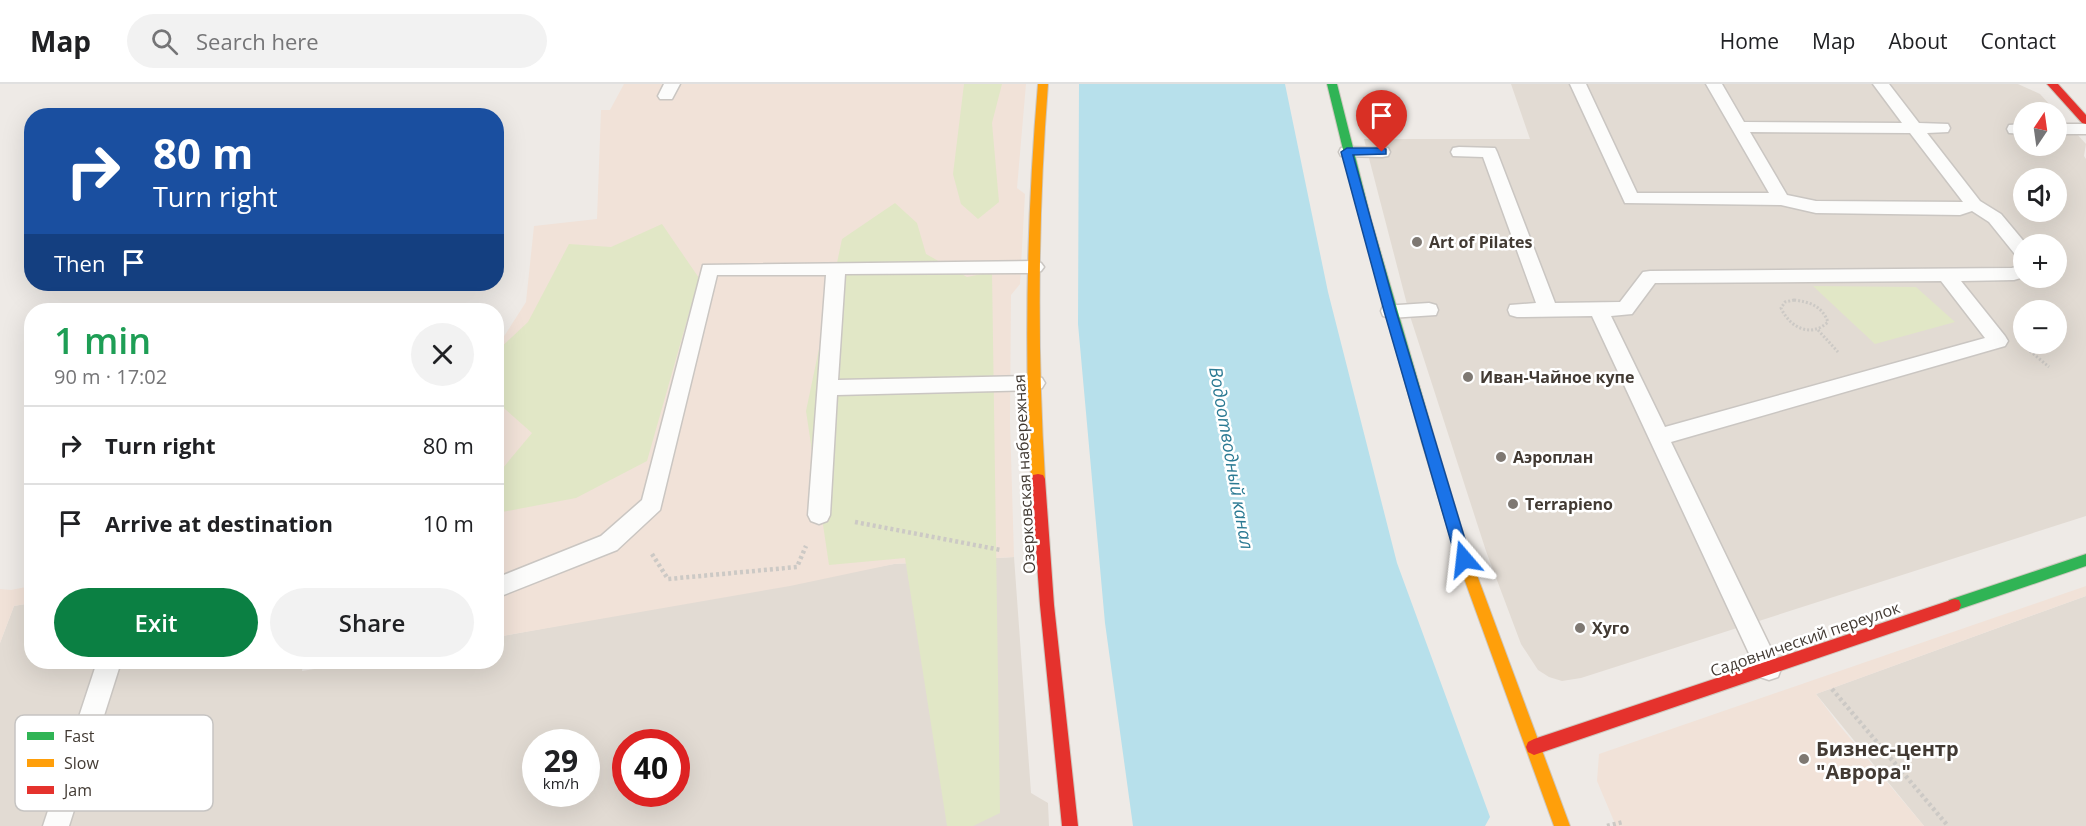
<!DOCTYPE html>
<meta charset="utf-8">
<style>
:root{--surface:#fff;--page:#f2f2f2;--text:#202124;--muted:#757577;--line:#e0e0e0;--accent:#0b8043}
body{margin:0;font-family:"Open Sans",sans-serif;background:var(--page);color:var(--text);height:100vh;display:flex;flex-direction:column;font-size:22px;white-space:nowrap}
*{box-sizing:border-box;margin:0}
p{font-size:20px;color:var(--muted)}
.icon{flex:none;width:33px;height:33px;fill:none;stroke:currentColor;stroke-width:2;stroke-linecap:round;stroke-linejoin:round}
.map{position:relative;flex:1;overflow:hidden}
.details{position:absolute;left:24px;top:219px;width:480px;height:366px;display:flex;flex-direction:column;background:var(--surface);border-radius:24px;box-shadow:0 6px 24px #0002}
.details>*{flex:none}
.top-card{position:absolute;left:24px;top:24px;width:480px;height:183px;border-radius:24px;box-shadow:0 6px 24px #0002;background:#1a4fa0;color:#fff;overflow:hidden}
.needle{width:39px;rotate:13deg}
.controls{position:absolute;left:2013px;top:18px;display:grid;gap:12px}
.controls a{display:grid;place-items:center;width:54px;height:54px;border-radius:50%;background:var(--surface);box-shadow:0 6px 24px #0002;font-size:30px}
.speed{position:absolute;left:522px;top:645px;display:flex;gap:12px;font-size:30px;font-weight:700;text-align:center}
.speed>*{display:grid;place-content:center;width:78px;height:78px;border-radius:50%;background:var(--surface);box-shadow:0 6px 24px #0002;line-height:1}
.speed small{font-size:15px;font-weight:400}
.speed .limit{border:9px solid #d22;background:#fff;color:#111}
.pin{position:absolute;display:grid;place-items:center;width:51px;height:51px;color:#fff;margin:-62px -26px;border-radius:50% 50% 50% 0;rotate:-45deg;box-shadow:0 0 6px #0007}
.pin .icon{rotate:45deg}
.me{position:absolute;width:66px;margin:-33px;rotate:343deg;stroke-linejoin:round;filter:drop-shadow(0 0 4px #0008)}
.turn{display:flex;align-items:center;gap:21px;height:126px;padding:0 30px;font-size:27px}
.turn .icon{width:78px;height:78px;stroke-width:2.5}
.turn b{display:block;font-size:42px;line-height:51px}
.then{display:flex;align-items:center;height:57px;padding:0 30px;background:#0003;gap:12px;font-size:22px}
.round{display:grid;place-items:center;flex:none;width:63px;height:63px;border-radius:32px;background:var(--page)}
.headline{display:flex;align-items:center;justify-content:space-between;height:102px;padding:0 30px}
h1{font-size:36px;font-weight:600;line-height:45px;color:#1e9e55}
.primary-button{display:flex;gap:12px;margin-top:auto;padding:12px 30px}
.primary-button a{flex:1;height:69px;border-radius:36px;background:var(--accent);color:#fff;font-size:24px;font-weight:600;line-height:69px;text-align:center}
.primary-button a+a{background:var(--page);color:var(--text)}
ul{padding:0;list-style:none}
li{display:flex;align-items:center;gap:18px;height:78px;padding:0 30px;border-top:2px solid var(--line)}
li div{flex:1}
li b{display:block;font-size:22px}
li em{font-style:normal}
header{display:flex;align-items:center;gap:36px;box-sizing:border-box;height:84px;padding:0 30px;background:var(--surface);border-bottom:2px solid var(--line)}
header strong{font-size:28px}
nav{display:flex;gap:33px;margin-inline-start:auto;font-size:21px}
.search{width:420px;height:54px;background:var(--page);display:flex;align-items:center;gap:15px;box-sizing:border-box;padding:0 21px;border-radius:33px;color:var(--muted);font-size:22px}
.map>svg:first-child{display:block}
.residential{fill:#e2dbd3;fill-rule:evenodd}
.commercial{fill:#f1e2d8}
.green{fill:#e1e7c6}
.water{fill:#b7e0eb}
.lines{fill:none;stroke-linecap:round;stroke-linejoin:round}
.lane-casing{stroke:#cac6c2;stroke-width:3}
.fast-casing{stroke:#cec7be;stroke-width:2}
.slow-casing{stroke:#cec7be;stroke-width:2}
.jam-casing{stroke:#cec7be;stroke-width:2}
.path-far1{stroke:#ccc9c5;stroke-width:3;stroke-dasharray:2 2;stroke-linecap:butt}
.path{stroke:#ccc9c5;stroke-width:4.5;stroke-dasharray:3 3;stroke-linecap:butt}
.lane{fill:#fcfcfb;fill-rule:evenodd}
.fast{fill:#30b455;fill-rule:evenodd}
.slow{fill:#ff9f0a;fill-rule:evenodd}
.jam{fill:#e5322d;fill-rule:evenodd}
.route{fill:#1a73e8;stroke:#114b97;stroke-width:1.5}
.poi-dot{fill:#7e7872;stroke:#fff;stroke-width:2}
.labels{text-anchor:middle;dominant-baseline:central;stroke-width:5;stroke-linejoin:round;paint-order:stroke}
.poi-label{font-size:16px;font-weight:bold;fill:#423a33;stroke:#fff;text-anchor:start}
.street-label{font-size:16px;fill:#423a33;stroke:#fff}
.water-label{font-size:18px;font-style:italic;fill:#2b7a93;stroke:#fff}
.near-poi-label{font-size:20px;font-weight:bold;fill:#423a33;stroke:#fff;text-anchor:start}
.key{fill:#fff;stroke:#c6c4c2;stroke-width:1.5}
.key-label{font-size:16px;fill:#423a33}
</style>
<header>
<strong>Map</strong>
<div class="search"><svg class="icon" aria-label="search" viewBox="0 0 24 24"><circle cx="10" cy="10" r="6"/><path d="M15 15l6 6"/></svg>Search here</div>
<nav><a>Home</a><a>Map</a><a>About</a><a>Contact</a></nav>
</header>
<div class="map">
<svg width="2086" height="742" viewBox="0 0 2086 742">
<rect width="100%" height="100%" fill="#eeeae6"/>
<!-- residential -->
<path class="residential" d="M1511 0H2018L2040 10 2086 60 2084 72 2086 75V432L1581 594 1562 597 1549 593 1538 586 1521 560 1486 467 1410 232 1364 55H1530ZM2024 28H2056V62H2024ZM2024 94H2056V128H2024ZM2024 160H2056V194H2024ZM2024 226H2056V260H2024Z
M1014 473 1031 709 1048 719 1049 742H0V559L14 522 31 519 32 578H303L302 587 357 578H496L497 553 894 480ZM536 658H586V710H536ZM626 658H676V710H626Z
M2086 512V742H1924L1816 610Z"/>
<!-- commercial -->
<path class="commercial" d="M624 0H1026L1017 104 1025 110 1020 200 1011 211 1010 337 1014 473 894 480 790 502 497 553 496 265 526 218 534 142 597 135 601 26H610Z
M31 502V519L14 522 0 559V505L11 506Z
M2086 502V512L1816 610 1839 641 1924 742H1616L1597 697 1599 670Z"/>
<!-- green -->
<path class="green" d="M964 0H1002L992 39 999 118 978 135 961 120 953 90Z
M895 119 917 139 926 170 967 193 992 188 1000 729 973 742H947L905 474 829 481 806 327 842 155Z
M662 140 699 194 647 377 576 414 497 429V391L532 349 497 318V267L528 238 569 160 611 163Z
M1813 202 1916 203 1955 238 1875 260Z"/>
<!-- water -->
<path class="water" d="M1079 0H1285L1328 208 1397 479 1490 733 1485 742H1133L1105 539 1078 240Z"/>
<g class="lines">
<defs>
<path id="lane" d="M664 0H680L672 15H660L658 12Z
M1570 0H1586L1637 109H1769L1706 0H1722L1744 38 1902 39 1873 0H1889L1919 39 1948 40 1950 44 1948 48 1927 49 1980 117 2001 130 2026 160H2024V176L2018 174 1989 138 1972 127 1960 131 1816 129 1781 121 1625 119ZM1750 48 1910 49 1963 118 1816 117 1787 111Z
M2024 40V50L2009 49 2007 45 2009 41Z
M2056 40H2086V50H2056Z
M1347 63 1388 64 1390 68 1388 72 1382 73 1341 72 1339 68 1341 64Z
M1459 63 1495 64 1497 68 1555 219 1620 218 1643 188 1650 187 2012 184 2024 180V193L2014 196 1961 197 2005 252 2008 257 2005 262 1671 358 1781 585 1778 593 1769 596 1760 593 1592 232 1517 233 1510 231 1508 226 1510 221 1536 219 1483 73 1453 72 1451 68 1453 64ZM1941 197 1985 254 1665 343 1611 232 1632 230 1655 199Z
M1035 177 1041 179 1044 183 1041 187 1035 189 845 190 838 296 1035 292 1042 294 1045 299 1042 304 1035 306 837 311 830 431 827 437 819 440 811 437 808 431 826 191H717L660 426 617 466 496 514V494L601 452 642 416 703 181Z
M1429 219 1436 221 1438 226 1436 231 1390 234 1383 232 1381 227 1383 222Z
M97 578H121L69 742H43Z"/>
<path id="fast" d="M1327 0H1337L1371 135 1436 359 1434 363H1424L1422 359 1360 135Z
M2086 470V482L1954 527 1949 526 1947 521 1949 516Z"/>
<path id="slow" d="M1038 0H1048C1038 128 1037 266 1045 395L1043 399H1033L1031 395C1024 266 1027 128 1038 0Z
M1429 354 1434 355 1436 359 1471 475 1570 742H1554L1457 475 1422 359 1424 355Z"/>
<path id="jam" d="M2047 0H2058L2086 31V40L2082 39Z
M1038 390 1043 391 1045 395 1054 521 1078 742H1062L1040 521 1031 395 1033 391Z
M1954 515 1959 516 1961 521 1959 526 1534 671 1528 668 1526 663 1528 658 1534 655Z"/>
</defs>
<!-- lane casing -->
<use href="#lane" class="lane-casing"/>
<!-- fast casing -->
<use href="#fast" class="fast-casing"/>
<!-- slow casing -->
<use href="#slow" class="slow-casing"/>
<!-- jam casing -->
<use href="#jam" class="jam-casing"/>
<!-- path-far1 -->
<path class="path-far1" d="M1794 216C1810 218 1822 222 1828 238 1811 254 1790 244 1781 224L1785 218Z
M1818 246 1838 268
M2030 267 2049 283"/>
<!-- path -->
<path class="path" d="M855 438 1001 466
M652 470 668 495 797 483 806 462
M1832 605 1948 742
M1607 742 1623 738"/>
<!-- lane -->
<use href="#lane" class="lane"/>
<!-- fast -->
<use href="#fast" class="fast"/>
<!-- slow -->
<use href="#slow" class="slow"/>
<!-- jam -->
<use href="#jam" class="jam"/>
</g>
<!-- route -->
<path class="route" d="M1382 64 1386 65V70L1353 71 1396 227 1471 475 1469 479 1464 481 1458 479 1456 475 1384 227 1341 68 1347 64Z"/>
<!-- markers -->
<g class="poi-dot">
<circle cx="1417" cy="158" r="6"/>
<circle cx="1468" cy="293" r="6"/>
<circle cx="1501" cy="373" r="6"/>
<circle cx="1513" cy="420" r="6"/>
<circle cx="1580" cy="544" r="6"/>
<circle cx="1804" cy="675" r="6"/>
</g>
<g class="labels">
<!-- poi labels -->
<g class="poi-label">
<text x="1429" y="158">Art of Pilates</text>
<text x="1480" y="293">Иван-Чайное купе</text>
<text x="1513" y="373">Аэроплан</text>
<text x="1525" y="420">Terrapieno</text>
<text x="1592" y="544">Хуго</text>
</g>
<!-- street labels -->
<g class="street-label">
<text transform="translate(1024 390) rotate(-93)">Озерковская набережная</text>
<text transform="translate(1805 555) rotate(-19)">Садовнический переулок</text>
</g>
<!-- water labels -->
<g class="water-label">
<text transform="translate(1232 374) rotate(80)">Водоотводный канал</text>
</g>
<!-- near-poi labels -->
<g class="near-poi-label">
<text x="1816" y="664">Бизнес-центр<tspan x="1816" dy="23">"Аврора"</tspan></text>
</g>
</g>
<!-- legend -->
<rect x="15" y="631" width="198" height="96" rx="9" class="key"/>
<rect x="27" y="648" width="27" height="8" fill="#30b455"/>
<rect x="27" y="675" width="27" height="8" fill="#ff9f0a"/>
<rect x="27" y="702" width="27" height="8" fill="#e5322d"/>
<g class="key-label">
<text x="64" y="658">Fast</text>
<text x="64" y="685">Slow</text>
<text x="64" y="712">Jam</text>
</g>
</svg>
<div class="controls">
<a><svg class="needle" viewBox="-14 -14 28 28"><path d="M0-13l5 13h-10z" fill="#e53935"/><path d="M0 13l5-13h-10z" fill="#757577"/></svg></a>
<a><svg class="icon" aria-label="sound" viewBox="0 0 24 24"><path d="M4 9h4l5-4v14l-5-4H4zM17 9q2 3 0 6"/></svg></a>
<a>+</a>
<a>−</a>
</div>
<div class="speed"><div>29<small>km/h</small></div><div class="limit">40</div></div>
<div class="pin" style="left:1382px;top:68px;background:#d93025"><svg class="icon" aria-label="arrive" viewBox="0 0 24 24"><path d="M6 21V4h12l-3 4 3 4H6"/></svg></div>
<svg class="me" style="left:1464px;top:475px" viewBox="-20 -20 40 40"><path d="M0-17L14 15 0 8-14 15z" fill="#1a73e8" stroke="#fff" stroke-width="4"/></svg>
<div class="top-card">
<div class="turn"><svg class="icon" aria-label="right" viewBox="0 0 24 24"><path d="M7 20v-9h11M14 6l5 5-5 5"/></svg><div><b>80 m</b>Turn right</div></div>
<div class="then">Then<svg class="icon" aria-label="arrive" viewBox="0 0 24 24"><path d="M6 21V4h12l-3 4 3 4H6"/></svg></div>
</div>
<section class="details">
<div class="headline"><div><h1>1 min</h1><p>90 m · 17:02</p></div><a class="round"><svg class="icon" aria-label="close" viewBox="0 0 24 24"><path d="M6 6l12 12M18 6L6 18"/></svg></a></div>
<ul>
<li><svg class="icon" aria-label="right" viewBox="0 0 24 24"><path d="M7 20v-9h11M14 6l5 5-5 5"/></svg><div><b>Turn right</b></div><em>80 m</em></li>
<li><svg class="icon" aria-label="arrive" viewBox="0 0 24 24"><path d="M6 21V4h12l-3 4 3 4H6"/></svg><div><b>Arrive at destination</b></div><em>10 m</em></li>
</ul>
<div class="primary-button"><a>Exit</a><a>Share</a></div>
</section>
</div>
